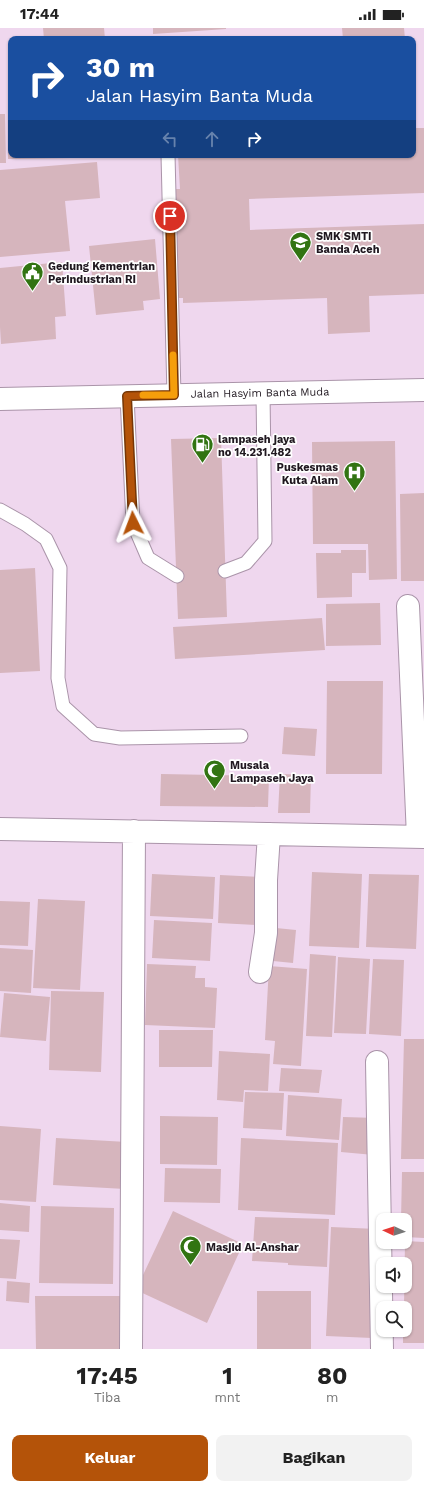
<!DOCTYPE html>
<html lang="id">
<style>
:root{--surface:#fff;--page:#f2f2f2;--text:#222;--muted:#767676;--accent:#b45309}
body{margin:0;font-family:"Work Sans",sans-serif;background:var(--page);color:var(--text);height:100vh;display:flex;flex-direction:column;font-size:15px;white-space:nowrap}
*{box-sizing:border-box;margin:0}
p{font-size:13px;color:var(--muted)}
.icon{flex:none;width:22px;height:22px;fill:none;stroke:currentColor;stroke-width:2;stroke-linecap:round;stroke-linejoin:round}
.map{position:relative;height:1321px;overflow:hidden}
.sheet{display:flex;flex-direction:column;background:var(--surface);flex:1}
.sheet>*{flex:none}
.banner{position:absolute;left:8px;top:8px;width:408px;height:122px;border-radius:8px;box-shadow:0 1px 3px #0004;background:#1a4fa0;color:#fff;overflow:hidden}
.needle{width:26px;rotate:274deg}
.buttons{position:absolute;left:376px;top:1185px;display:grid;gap:8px}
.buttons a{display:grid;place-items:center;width:36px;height:36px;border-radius:8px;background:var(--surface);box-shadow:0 1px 3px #0004;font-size:20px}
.pin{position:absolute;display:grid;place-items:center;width:34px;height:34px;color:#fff;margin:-17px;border:2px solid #fff;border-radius:50%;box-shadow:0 1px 4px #0007}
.me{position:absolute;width:44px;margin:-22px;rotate:357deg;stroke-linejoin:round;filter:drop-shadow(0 0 3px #0008)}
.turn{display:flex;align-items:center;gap:14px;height:84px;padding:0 12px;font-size:18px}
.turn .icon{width:52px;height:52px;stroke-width:2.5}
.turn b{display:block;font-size:28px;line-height:34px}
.lanes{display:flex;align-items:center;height:38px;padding:0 12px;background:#0003;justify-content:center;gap:20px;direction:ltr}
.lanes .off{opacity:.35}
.eta{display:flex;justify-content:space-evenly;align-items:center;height:68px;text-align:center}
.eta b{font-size:24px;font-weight:700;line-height:28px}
.action{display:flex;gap:8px;margin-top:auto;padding:8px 12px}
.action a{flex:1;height:46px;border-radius:8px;background:var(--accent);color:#fff;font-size:16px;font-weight:700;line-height:46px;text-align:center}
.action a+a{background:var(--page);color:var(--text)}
.status{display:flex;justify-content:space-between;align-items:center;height:28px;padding:0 20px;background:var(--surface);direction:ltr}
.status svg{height:11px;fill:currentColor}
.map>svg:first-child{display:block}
.building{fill:#d6b5bd}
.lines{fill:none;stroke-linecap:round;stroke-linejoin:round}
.lane-casing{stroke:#aa94a9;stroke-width:15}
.street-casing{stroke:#aa94a9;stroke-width:24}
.lane{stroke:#fff;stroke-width:13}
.street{stroke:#fff;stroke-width:22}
.route-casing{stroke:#753606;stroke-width:10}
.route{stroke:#b45309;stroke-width:7}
.slow{stroke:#f59e0b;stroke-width:7}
.labels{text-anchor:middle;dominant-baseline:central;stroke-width:3.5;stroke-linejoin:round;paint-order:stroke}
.poi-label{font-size:11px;font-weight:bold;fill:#201820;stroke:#fff;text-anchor:start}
.street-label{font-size:11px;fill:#201820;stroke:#fff}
</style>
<div class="status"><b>17:44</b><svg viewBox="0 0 49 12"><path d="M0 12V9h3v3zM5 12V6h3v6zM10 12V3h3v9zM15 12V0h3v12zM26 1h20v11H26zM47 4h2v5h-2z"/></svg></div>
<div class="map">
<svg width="424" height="1321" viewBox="0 0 424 1321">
<rect width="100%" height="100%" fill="#efd7ee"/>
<!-- building -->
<path class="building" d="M43 0H104L105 11H44Z
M153 0H226V1L153 6Z
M342 0H404L405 11H343Z
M0 86H5L6 135H0Z
M11 87V127H69L70 130 8 131V88Z
M413 100H424V165L249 171 250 202 424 196V266L369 268 370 304 328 306 327 270 183 275V270H176L172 161H180L178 127H413Z
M97 134 100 170 65 173 70 223 0 229V142Z
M155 211 160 271 143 273 144 282 96 287 89 218Z
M62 234 66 288 55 289 56 311 1 316 0 299V240Z
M221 410 227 589 178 591 171 411Z
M395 413 397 551 369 552 368 516H313L312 414Z
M424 465V553H401L400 466Z
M341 522H366V545H352V569L317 570 316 525H341Z
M35 540 40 643 0 645V542Z
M380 575 381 617 326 618V576Z
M322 590 325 622 175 631 173 599Z
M327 653H383L382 746H326Z
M284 699 317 701 315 728 282 726Z
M161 746 269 748 268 779 160 778Z
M280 746 311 747 310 785H278Z
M312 844 362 846 359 920 309 918Z
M152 846 215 849 213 891 150 888Z
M369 846 419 847 416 921 366 919Z
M220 847 259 849 257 897 218 895Z
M38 871 85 873 80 962 33 960Z
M0 873 30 874 28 918 0 917Z
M154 892 212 895 210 933 152 930Z
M276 900 296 902 293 935 273 933Z
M0 920 33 922 31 965 0 963Z
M310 926 336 928 332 1009 306 1008Z
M338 929 370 931 366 1006 334 1005Z
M373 931 404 932 401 1008 369 1006Z
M147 936 196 938 195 950H205V959L217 960 215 1000 145 997Z
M269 938 307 941 301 1038 273 1036 275 1013 265 1012Z
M51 963 104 964 101 1044 49 1042Z
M4 965 50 969 46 1013 0 1009Z
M159 1002H213L212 1039H159Z
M404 1011H424V1131H401Z
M219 1023 270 1026 268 1063 244 1062 243 1074 217 1072Z
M281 1040 322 1042 319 1065 279 1063Z
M245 1064 284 1065 282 1102 243 1100Z
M288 1067 342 1071 339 1112 286 1108Z
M160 1088 218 1089 217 1137 160 1136Z
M343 1089 377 1090 374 1127 341 1124Z
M0 1098 41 1101 36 1174 0 1172Z
M56 1110 127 1114 125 1161 53 1157Z
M241 1110 338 1115 335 1187 238 1182Z
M165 1140 221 1141 220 1175 164 1174Z
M402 1144H424V1210L405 1209V1192H401Z
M0 1175 30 1178 29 1204 0 1202Z
M41 1178 114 1180 113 1256 39 1255Z
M173 1183 243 1216 207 1295 136 1262Z
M255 1189 329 1191 327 1239 288 1237V1235L252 1233Z
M331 1199 377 1201 372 1310 326 1308Z
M0 1211 20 1212 16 1251 0 1250Z
M405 1213 424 1214V1315H403V1302H405V1280H404Z
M7 1253 30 1255 29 1275 6 1273Z
M257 1263H311V1321H257Z
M35 1268H128V1321H36Z"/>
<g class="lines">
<defs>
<path id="lane" d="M168 127 174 367
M127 368 133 495 148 530 177 548
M0 482 25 496 46 511 60 540 58 650 63 678 94 706 120 710 241 708
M225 543 246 535 265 513 263 365"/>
<path id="street" d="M0 371 424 362
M408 578 418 809
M0 801 424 809
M260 944 266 905V852L269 806
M377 1034 382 1321
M131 1321 134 803"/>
</defs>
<!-- lane casing -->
<use href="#lane" class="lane-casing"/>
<!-- street casing -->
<use href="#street" class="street-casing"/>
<!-- lane -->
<use href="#lane" class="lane"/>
<!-- street -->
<use href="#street" class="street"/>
</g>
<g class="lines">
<defs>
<path id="route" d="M133 495 127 368 174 367 170 188"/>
</defs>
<!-- route casing -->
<use href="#route" class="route-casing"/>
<!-- route -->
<use href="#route" class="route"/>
<!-- slow -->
<path class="slow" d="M143 367H174L173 327"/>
</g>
<!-- icons -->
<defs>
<symbol id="school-pin" viewBox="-11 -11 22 30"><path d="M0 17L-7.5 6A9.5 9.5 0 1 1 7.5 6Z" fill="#327412" stroke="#fff"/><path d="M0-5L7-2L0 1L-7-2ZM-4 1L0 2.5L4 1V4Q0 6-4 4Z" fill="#fff"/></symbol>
<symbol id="civic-pin" viewBox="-11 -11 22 30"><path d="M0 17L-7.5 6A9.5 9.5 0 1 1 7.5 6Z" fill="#327412" stroke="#fff"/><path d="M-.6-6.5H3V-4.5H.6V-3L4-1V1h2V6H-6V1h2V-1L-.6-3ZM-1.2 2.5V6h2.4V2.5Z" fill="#fff"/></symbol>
<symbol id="fuel-pin" viewBox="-11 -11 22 30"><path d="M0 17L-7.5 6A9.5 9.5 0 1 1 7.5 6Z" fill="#327412" stroke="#fff"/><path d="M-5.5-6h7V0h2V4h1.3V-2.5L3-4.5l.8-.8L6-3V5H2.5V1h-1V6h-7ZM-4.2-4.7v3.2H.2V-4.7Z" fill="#fff"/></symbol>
<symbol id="hospital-pin" viewBox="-11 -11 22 30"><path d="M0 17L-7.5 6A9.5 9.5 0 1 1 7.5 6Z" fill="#327412" stroke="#fff"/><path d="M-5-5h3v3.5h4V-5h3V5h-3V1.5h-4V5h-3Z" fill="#fff"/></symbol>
<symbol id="mosque-pin" viewBox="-11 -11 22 30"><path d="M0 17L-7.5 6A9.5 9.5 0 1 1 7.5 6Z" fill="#327412" stroke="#fff"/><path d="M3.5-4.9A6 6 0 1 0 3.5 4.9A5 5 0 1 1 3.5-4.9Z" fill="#fff"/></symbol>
</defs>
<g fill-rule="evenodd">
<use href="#school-pin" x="288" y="202" width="25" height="34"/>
<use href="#civic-pin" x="20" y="232" width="25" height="34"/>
<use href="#fuel-pin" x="190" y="404" width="25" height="34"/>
<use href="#hospital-pin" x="342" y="432" width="25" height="34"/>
<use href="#mosque-pin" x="202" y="730" width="25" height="34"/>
<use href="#mosque-pin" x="178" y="1206" width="25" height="34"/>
</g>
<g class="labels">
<!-- poi labels -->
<g class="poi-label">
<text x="316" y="208">SMK SMTI<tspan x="316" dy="13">Banda Aceh</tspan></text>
<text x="48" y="238">Gedung Kementrian<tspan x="48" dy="13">Perindustrian RI</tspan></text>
<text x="218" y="411">lampaseh jaya<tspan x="218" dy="13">no 14.231.482</tspan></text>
<text x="338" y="439" text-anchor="end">Puskesmas<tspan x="338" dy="13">Kuta Alam</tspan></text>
<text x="230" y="737">Musala<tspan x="230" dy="13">Lampaseh Jaya</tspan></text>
<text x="206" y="1219">Masjid Al-Anshar</text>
</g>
<!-- street labels -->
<g class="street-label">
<text transform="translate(260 365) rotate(-1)">Jalan Hasyim Banta Muda</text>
</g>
</g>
</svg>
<div class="buttons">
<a><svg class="needle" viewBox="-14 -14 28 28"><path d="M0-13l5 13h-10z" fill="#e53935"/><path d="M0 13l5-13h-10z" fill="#767676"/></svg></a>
<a><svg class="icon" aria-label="sound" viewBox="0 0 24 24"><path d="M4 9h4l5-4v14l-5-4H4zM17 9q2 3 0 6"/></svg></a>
<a><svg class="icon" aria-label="search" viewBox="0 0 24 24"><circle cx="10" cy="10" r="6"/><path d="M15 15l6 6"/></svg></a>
</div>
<div class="pin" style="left:170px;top:188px;background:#d93025"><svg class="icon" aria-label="arrive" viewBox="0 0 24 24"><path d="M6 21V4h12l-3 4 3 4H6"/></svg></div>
<svg class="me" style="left:133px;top:495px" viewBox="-20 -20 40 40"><path d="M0-17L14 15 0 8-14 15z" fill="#b45309" stroke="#fff" stroke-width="4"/></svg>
<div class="banner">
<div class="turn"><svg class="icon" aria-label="right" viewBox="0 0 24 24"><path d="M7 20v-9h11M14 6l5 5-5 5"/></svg><div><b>30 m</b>Jalan Hasyim Banta Muda</div></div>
<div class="lanes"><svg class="icon off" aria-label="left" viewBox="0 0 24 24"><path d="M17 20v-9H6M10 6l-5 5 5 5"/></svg><svg class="icon off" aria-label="ahead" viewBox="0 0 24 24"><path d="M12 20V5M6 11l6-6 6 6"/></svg><svg class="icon" aria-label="right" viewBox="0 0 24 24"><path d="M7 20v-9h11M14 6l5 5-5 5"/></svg></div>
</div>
</div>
<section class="sheet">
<div class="eta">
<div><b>17:45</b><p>Tiba</p></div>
<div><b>1</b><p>mnt</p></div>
<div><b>80</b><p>m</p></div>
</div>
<div class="action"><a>Keluar</a><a>Bagikan</a></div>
</section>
